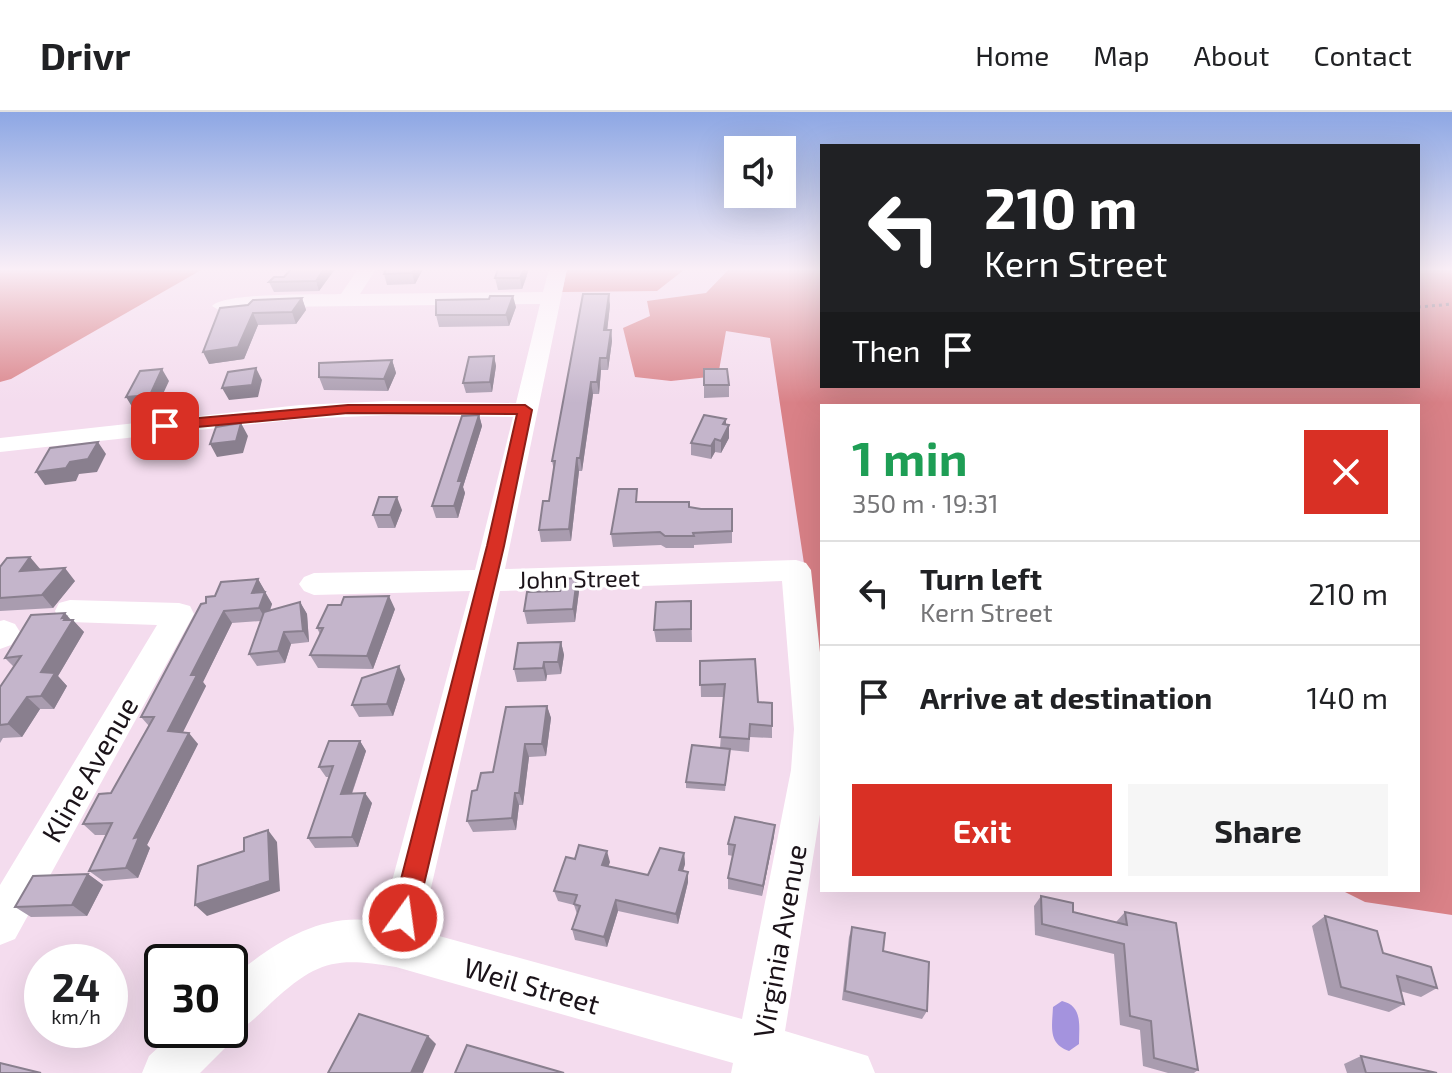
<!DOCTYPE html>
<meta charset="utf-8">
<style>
:root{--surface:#fff;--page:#f6f6f6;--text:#202124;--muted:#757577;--line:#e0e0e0;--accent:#d93025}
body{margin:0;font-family:"Exo 2",sans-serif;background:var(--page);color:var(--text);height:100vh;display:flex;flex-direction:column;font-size:30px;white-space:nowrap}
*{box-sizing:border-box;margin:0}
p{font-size:26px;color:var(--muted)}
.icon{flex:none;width:44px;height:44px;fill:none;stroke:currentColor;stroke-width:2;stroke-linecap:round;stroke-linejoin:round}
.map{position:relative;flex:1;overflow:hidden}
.drawer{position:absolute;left:820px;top:292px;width:600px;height:488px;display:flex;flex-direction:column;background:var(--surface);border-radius:0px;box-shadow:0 8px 32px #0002}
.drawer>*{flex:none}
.hud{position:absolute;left:820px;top:32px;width:600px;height:244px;border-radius:0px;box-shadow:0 8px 32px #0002;background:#202124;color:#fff;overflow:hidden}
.fabs{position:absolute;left:724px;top:24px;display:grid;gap:16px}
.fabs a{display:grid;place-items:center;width:72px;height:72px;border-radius:0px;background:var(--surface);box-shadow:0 8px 32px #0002;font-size:40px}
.speed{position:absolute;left:24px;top:832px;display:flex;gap:16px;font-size:40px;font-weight:700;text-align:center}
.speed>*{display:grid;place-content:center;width:104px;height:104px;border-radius:50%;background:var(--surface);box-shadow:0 8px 32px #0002;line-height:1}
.speed small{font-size:20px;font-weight:400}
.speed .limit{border:4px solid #111;border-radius:12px;background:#fff;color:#111}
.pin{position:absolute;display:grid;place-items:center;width:68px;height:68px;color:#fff;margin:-34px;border-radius:16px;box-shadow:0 4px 12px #0006}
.me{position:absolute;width:88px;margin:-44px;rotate:14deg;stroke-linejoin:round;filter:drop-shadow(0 0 6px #0008)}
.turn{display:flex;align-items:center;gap:28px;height:168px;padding:0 32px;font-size:36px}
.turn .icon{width:104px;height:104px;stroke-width:2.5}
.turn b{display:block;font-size:56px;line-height:68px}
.then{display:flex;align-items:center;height:76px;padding:0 32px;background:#0003;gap:16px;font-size:30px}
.round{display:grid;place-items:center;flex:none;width:84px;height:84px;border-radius:0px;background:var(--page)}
.summary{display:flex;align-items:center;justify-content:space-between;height:136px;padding:0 32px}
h1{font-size:48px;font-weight:700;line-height:60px;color:#1e9e55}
.action{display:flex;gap:16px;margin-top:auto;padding:16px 32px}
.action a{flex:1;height:92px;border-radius:0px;background:var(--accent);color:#fff;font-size:32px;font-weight:700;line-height:92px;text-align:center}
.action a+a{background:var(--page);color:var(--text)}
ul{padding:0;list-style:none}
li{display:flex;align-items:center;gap:24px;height:104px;padding:0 32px;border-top:2px solid var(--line)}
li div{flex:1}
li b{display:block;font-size:30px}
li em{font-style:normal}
header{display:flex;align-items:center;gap:48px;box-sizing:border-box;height:112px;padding:0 40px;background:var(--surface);border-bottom:2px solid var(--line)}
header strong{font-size:38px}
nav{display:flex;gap:44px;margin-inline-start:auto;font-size:28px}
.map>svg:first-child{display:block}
.forest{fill:#d98187}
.water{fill:#a493de}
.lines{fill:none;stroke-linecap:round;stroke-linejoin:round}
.path{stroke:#7d6e79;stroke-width:3;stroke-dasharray:3 4;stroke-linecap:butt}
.minor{fill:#fff;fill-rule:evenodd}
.wall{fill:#a99caf}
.shaded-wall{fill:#897f8e}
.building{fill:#c4b5cb;stroke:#897f8e;stroke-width:2}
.route{fill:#d93025;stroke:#8d1f18;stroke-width:2}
.labels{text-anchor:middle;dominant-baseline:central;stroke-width:6;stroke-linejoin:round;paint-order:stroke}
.street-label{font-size:24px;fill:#1b1319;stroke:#fff}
.near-street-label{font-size:28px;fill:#1b1319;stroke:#fff}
</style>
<header>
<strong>Drivr</strong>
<nav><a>Home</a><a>Map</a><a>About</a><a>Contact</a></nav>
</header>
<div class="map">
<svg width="1452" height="961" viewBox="0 0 1452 961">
<rect width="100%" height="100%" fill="#f4dcee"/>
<!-- forest -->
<path class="forest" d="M0 157H203L11 267 0 270Z
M567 157H685L657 179 562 180Z
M729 157H822V274H1418V157H1452V803L1365 790 1341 778H1418V294H822V608L811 498 770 226 726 219 718 264 671 269 635 265 623 216 650 204 647 189 706 181Z"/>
<!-- water -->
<path class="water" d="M1062 889C1083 894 1079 914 1079 932L1069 939C1048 932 1052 915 1053 895Z"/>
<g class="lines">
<!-- path -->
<path class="path" d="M1418 195 1452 192"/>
<!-- minor -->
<path class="minor" d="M358 157H376L360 182 543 180 549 157H567L505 457 796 448 806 451 811 458 822 559V690L785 919 868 944 875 961H731L733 951 396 855C336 845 318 848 272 890 259 902 249 914 233 920L227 934 200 961H142L149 944 177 918H230V868C272 831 323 798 381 810L470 479 314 483 304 479 299 472 304 465 314 461 475 458 513 305 389 303 300 307 0 340V326L300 293 389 289 516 291 540 192 269 195 222 200 212 194C226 180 317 183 341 182ZM782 469 794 617 791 658 742 907 421 819 500 479Z
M70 488 179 491 190 494 194 502 15 827 0 833V773L157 513 70 510 59 507 55 499 59 491Z
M4 508 15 512 20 520 11 533 0 537V509Z"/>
</g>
<!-- wall -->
<path class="wall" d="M335 157 319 179 274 180 269 170 284 165Z
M386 157H423L415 172 387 173 384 162Z
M527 164 522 177 498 178 495 166Z
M302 186 306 198 296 212 258 213 244 247 209 252 220 196Z
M610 193 607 218H611L612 229 608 258H601L599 282H593L582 359H579L571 429 541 430 539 418 549 389 554 359 552 349Z
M516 195 509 214 439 215 436 203Z
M494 244 496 254 492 280 466 281 463 271Z
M392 248 396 261 388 279 324 278 319 265Z
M704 257 729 273V285L704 286Z
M479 303 482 314 463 375 465 381 458 406H436L432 394Z
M726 313 729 326 721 341 715 340 711 347 691 343V331Z
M638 390 701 397H732V431L694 433V436H666L661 433 613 435 611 422Z
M402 398 395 416H378L373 403Z
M0 455 40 458 75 469 53 496 0 499Z
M258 467 272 492 270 499 300 490 307 502 309 530 291 532 285 551 257 554 249 542 261 509 232 511 203 570 206 574 183 620 198 632 147 733 150 736 138 766 103 769 89 759 106 723H95L83 712 111 681 149 614 141 605 206 491 215 484Z
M579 479 575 510 527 512 524 499Z
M691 489 692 530H656L654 518Z
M395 497 373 557 318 556 310 543 320 522 317 516Z
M71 508 84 520 58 564 67 574 54 597H40L22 625 3 626 0 631V575L14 555 5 546Z
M561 530 564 543 561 562 547 563 546 569 517 570 514 557Z
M700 549 758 590 772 614V626L750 625 749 640 730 638 725 679 686 676V670L720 636 724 585H701Z
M405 567 393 604 359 605 352 593Z
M547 594 551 606 546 644 529 645 523 693H519L516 718 473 720 467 709 477 678Z
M360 629 366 639 352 682 372 691 358 735 315 736 308 726 329 665H326L319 655Z
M774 724 762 784 728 777V766L733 744 728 743V732Z
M684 741 685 752 683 759 688 770 678 812 618 799 607 835 575 828 572 817 577 802 574 793 558 789 554 779 610 750 608 754 648 763Z
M88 762 103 773 87 804 31 805 15 795Z
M1041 784 1073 800 1116 810 1125 800 1198 958 1194 961H1168L1143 954 1140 918 1120 913 1114 842 1035 823 1034 794Z
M1325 804 1383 841 1437 876 1421 885 1400 879 1404 892 1389 900 1328 883 1312 814Z
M852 815 883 839 927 899 922 907 842 888 849 825Z
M1361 944 1437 961H1347L1344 952Z"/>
<!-- shaded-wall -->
<path class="shaded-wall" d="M324 157H335L319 179 316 169Z
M414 157H423L415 172 412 161Z
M524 157H529L522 177 520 166Z
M609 182 610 193 606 229 604 218Z
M513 184 516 195 509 214 506 203Z
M302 186 306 198 296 212 292 200Z
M253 201 258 213 244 247 209 252 203 240Z
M611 218 612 229 608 258 607 246Z
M494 244 496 254 492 280 490 270Z
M600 246 601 258 599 282 597 270Z
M392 248 396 261 388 279 384 267Z
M256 256 262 268 258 285 229 288 222 276Z
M162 257 169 269 157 295 134 298 126 285Z
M591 270 593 282 582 359 580 346Z
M479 303 482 314 463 375 465 381 458 406 454 394 458 369Z
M726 307V319L729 313V326L721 341V329L723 312Z
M241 311 248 324 243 341 217 345 210 332Z
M715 327V340L711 347V334Z
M98 330 106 342 97 360 79 362 76 369 45 373 36 360 70 350Z
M577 346 579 359 571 429 569 417Z
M397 385 402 398 395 416 390 403Z
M30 445 41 458 20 459Z
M65 456 75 469 53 496 42 483Z
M577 466 579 479 575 510 573 497Z
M258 467 265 479 252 481Z
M265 480 272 492 266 508 259 496Z
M389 484 395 497 373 557 367 544Z
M300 490 307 502 309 530 303 519Z
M224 499 232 511 203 570 206 574 178 630 168 619 191 563Z
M65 501 72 509 73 508 84 520 58 564 67 574 54 597 41 584V560Z
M284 520 291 532 285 551 278 539Z
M561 530 564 543 561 562 558 550Z
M544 550 547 563 546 569 543 556Z
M399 554 405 567 393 604 387 592Z
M27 585 40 597 22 625 8 612Z
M547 594 551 606 546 644 542 632Z
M189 621 198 632 147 733 150 736 138 766 126 756 134 726Z
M360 629 366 639 348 692 341 682Z
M525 632 529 645 523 693 519 681Z
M365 681 372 691 358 735 352 725Z
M515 681 519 693 516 718 512 706Z
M775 713 774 724 762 784 763 774Z
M268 718 277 730 280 779 207 804 195 793Z
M607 739 610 750 605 764 602 753Z
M684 741 685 752 680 769 679 758Z
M688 760V770L678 812 676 802Z
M88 762 103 773 87 804 72 793Z
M616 788 618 799 607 835 604 825Z
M428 924 436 932 423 961H411Z"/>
<!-- building -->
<path class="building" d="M291 157H324L316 169 269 170 274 165H284Z
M386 157H414L412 161 384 162Z
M498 157H524L520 166H495Z
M583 182H609L604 218H611L607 246H600L597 270H591L580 346H577L569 417 539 418 543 389H549L555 349H552Z
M490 184H513L506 203H436V188L489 187Z
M302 186 292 200 253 201 238 235 203 240 220 196 248 193 253 188Z
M494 244 490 270 463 271 469 245Z
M392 248 384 267 319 265V251Z
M256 256 252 273 222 276 228 260Z
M162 257 150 283 126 285 140 259Z
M704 257H727L729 273H704Z
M479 303 458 369H462L454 394H432L462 304Z
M704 303 726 307 723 312 729 313 721 329 715 327 711 334 691 331Z
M241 311 236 329 210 332 216 315Z
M98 330 88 347 70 350 66 356 36 360 50 336Z
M619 377H637L636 390H689V395L701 397H732V419L693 421 694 424H665L660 420 611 422Z
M379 385H397L390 403H373Z
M30 445 20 459 65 456 42 483 0 486V455L7 446Z
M577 466 573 497 524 499 527 480 560 479 562 467Z
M258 467 252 481 265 480 259 496 224 499 191 563H197L168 619 189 621 134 726 139 725 126 756 89 759 112 711 83 712 99 682 111 681 154 605H141L201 492 206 491V485L215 484 221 470Z
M389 484 367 544 310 543 323 516H317L328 493H341L344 485Z
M691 489V517L654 518 656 490Z
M300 490 303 519 284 520 278 539 249 542 264 500Z
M65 501 62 506 66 505 64 508H73L41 560 55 561 41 584 27 585 8 612 0 613V575L21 544 5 546 31 503Z
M561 530 558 550H544L543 556 514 557 518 531Z
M755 547 758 590 772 591V614L750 612 749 627 720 625 725 572 700 573V549Z
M399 554 387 592 352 593 362 566Z
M547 594 542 632H525L519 681H515L512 706 467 709 472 679 477 678 481 661 493 660 506 595Z
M329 629H360L341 682 365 681 352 725 308 726 333 654 319 655Z
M692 633 730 637 725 673 686 670Z
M735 705 775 713 763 774 728 766 735 733 728 732Z
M268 718 270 769 195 793 198 754 244 739V726Z
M579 733 607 739 602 753 648 763 660 736 684 741 679 758 688 760 676 802 616 788 604 825 572 817 580 794 574 792 577 783 554 779 566 745 575 747Z
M88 762 72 793 15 795 33 764Z
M1041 784 1073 791V800L1127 813 1125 800 1176 811 1198 958 1154 946 1151 909 1130 904 1124 832 1042 812Z
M1325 804 1377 819 1383 841 1431 855 1437 876 1397 864 1404 892 1341 875Z
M852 815 885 821 883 839 929 850 927 899 845 879Z
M359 902 428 924 411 961H328Z
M467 933 564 961H455Z
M1361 944 1437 961H1366Z
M0 951 41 961H0Z"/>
<!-- sky -->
<linearGradient id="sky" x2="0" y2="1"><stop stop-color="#8da7e4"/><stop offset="0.54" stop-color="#faeff7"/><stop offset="1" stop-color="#faeff7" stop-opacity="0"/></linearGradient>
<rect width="1452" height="291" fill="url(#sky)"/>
<!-- route -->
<path class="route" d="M348 293H525L532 298 504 434 416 806 412 815 403 819 394 815 391 806 487 434 517 302 348 301 165 318 157 314 165 309Z"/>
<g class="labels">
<!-- street labels -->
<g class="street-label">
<text transform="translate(579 466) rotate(-1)">John Street</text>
</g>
<!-- near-street labels -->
<g class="near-street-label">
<text transform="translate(89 657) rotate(-60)">Kline Avenue</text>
<text transform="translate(779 829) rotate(-80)">Virginia Avenue</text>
<text transform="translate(532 873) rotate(16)">Weil Street</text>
</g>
</g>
</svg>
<div class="fabs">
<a><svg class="icon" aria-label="sound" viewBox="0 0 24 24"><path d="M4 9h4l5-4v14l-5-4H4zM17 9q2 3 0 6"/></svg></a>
</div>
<div class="speed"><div>24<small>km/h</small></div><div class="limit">30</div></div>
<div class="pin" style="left:165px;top:314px;background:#d93025"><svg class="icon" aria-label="arrive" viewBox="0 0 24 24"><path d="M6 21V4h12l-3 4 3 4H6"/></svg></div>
<svg class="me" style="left:403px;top:806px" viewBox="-20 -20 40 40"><circle r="17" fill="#d93025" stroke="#fff" stroke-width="3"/><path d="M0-11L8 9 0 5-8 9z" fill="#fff"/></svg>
<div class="hud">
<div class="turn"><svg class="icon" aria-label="left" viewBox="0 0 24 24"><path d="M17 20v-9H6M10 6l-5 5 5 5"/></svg><div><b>210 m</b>Kern Street</div></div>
<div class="then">Then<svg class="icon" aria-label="arrive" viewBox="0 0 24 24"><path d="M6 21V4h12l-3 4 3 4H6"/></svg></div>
</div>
<section class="drawer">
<div class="summary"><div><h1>1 min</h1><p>350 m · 19:31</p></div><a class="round" style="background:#d93025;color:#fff"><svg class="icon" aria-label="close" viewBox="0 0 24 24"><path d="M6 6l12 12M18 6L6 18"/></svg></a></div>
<ul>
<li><svg class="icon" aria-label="left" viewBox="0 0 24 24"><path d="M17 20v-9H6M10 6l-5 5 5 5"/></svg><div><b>Turn left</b><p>Kern Street</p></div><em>210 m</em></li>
<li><svg class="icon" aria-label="arrive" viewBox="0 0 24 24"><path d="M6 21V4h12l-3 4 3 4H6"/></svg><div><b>Arrive at destination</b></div><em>140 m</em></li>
</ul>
<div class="action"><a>Exit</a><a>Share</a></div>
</section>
</div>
